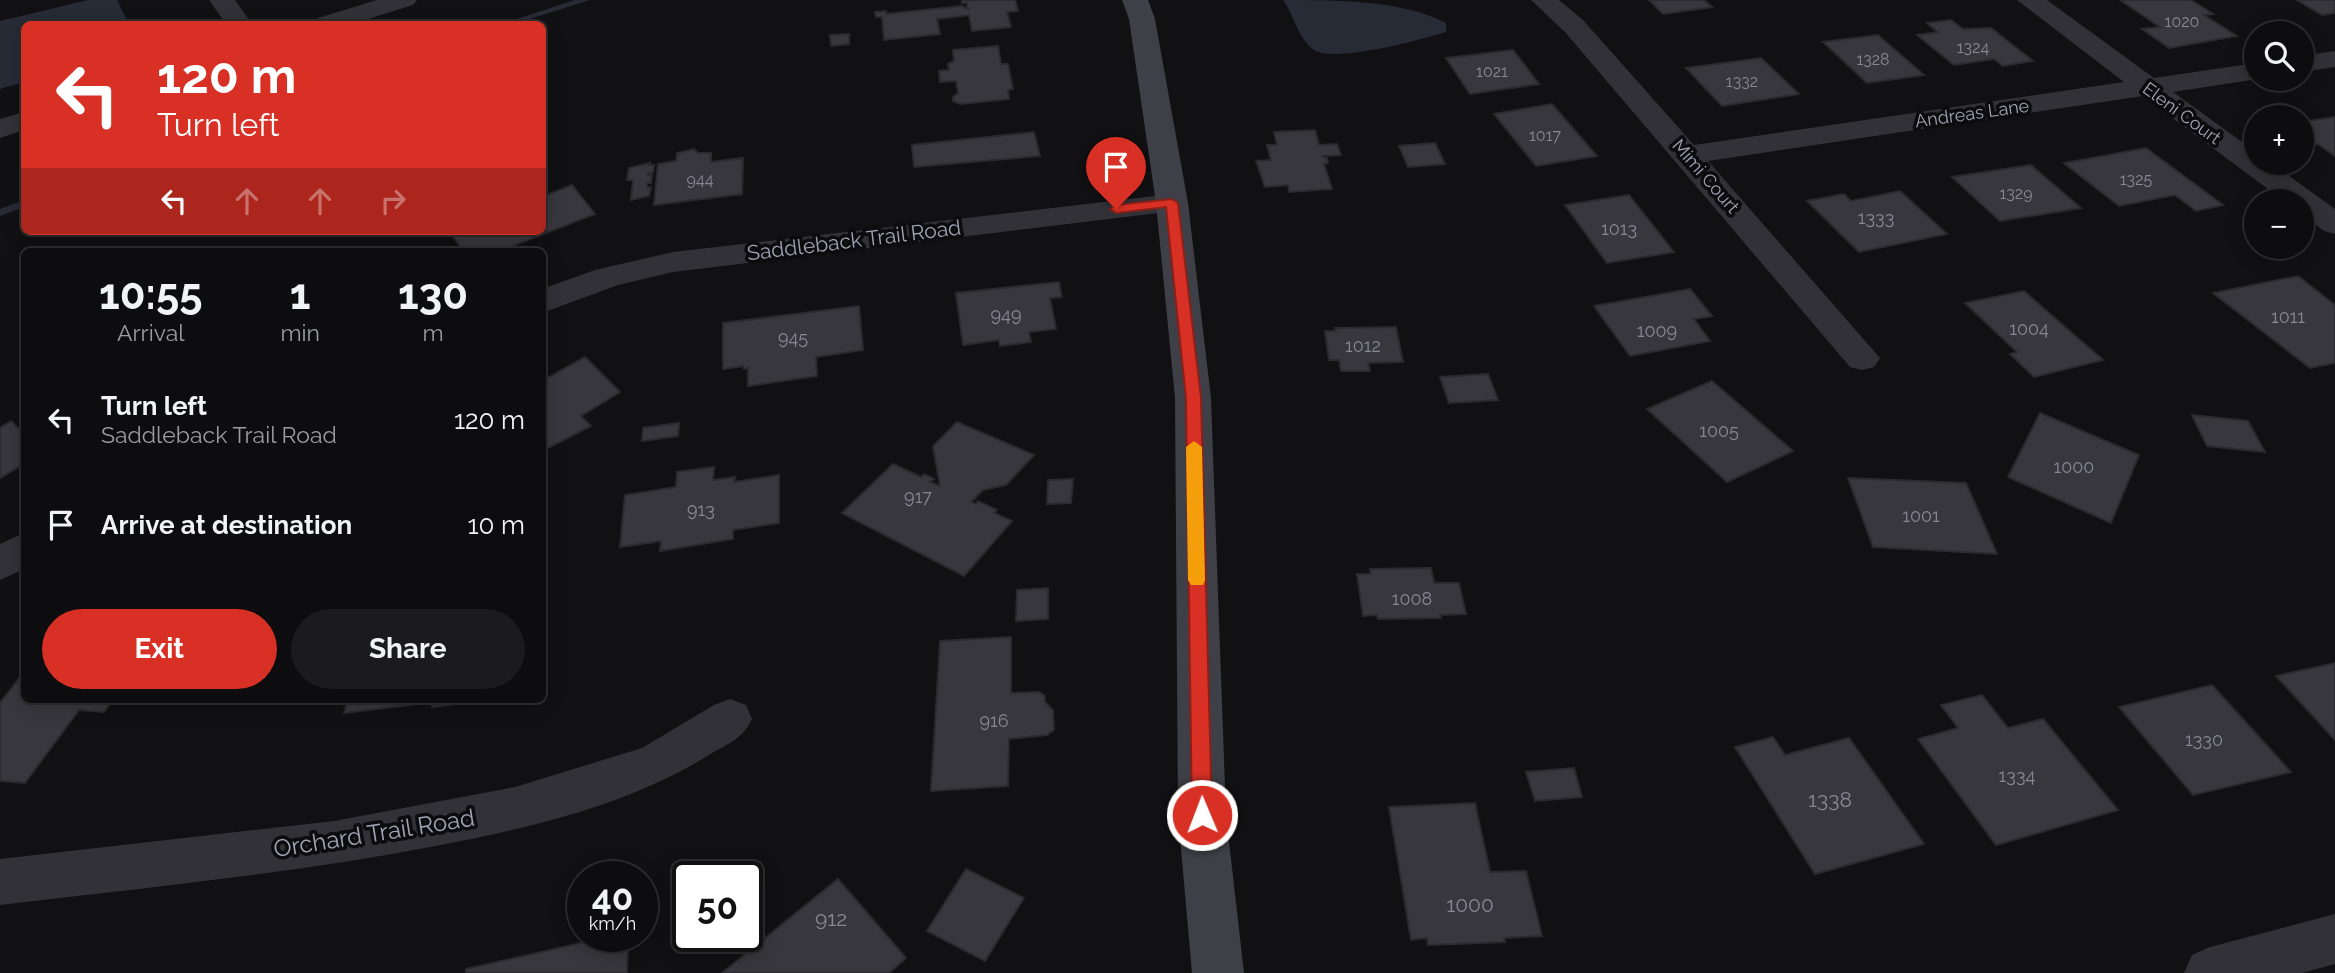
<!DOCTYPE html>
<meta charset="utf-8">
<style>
:root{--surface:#0d0c0e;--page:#1b1a1c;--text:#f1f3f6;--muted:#9a9b9e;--line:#2d2c2e;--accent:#d93025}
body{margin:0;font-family:Raleway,sans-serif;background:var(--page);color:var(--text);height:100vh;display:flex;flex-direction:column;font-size:26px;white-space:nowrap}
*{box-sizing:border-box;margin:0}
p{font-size:23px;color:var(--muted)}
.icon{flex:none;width:38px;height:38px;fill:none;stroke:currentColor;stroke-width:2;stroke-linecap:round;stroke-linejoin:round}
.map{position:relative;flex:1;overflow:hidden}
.sheet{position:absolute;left:21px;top:248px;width:525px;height:455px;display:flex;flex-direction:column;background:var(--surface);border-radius:10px;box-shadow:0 4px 18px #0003,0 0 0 2px var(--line)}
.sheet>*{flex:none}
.guide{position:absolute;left:21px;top:21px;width:525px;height:214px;border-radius:10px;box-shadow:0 4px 18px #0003,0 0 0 2px var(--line);background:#d93025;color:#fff;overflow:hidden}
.buttons{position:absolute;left:2244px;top:21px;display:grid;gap:14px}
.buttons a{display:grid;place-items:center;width:70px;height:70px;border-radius:50%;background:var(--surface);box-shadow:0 4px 18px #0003,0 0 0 2px var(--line);font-size:35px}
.speed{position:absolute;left:567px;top:861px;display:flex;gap:14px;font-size:35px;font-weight:700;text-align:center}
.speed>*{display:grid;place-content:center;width:91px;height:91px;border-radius:50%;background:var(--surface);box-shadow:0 4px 18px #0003,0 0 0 2px var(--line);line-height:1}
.speed small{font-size:18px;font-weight:400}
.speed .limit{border:4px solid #111;border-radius:10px;background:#fff;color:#111}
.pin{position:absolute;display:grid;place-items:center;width:60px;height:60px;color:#fff;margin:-72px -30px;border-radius:50% 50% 50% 0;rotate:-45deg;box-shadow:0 0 7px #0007}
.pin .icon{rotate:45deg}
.me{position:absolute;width:77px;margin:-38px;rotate:359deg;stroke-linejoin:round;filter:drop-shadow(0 0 5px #0008)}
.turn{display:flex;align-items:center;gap:24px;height:147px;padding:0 21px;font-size:32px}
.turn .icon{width:91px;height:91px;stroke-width:2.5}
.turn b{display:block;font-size:49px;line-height:60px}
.lanes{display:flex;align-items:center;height:66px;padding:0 21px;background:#0003;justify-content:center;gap:35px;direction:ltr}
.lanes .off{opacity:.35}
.eta{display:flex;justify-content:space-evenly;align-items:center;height:119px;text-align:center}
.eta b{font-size:42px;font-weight:700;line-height:49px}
.action{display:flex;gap:14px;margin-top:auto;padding:14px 21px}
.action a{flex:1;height:80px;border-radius:42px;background:var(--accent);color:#fff;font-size:28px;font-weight:700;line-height:80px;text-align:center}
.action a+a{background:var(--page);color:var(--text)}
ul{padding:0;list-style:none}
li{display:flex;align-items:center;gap:21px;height:105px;padding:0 21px}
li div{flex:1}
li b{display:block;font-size:26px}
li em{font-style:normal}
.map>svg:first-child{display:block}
.water{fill:#272b36}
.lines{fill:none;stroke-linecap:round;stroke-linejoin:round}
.stream{fill:#272b36;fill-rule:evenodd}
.building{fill:#38373d;stroke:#2b2a2e;stroke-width:2}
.minor{fill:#323137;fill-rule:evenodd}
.tertiary{fill:#323137;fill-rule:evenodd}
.secondary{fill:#3f3f47;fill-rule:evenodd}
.route{fill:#d93025;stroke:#8d1f18;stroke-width:2}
.slow{fill:#f59e0b}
.labels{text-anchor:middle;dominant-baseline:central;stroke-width:7;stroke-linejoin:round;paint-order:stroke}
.far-number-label{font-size:16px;fill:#878796}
.far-street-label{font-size:18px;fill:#a1a2b3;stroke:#0c0b0d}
.number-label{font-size:18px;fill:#878796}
.street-label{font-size:21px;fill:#a1a2b3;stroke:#0c0b0d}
.near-number-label{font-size:21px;fill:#878796}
.near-street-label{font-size:24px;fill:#a1a2b3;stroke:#0c0b0d}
</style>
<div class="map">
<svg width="2335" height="973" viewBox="0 0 2335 973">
<rect width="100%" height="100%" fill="#111012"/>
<!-- water -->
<path class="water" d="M88 0H117L129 24H24V82L0 89V21Z
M1283 0C1335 0 1403 0 1446 23V32C1421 40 1335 63 1314 50 1298 39 1294 15 1283 0Z"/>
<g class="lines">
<!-- stream -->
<path class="stream" d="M575 0H590L514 24H501Z
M24 200V207L0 216V209Z"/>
</g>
<!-- building -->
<path class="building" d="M962 0H1015L1018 11 1007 12 1011 27 972 31 969 15 937 19 940 34 884 40 882 17H876L875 12 886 11V14L962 6 968 9 967 3H962Z
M1649 0H1704L1712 7 1663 14Z
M2120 0H2191L2213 14 2204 15 2237 36 2169 48 2142 29 2160 27Z
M2297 0H2335V13L2322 15Z
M1951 20 1963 29 1991 28 2033 61 2003 66 1994 59 1954 65 1917 35 1938 32 1927 23Z
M849 34V44L831 46 830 35Z
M1878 35 1924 75 1867 83 1823 42Z
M998 46 1001 64H1008L1013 89 1008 90 1009 99 960 104 953 101V97L958 93 956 81 940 82 939 71 949 70 948 64 954 61 953 50Z
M1513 50 1539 84 1470 94 1446 58Z
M1761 58 1799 94 1722 106 1686 68Z
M1552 104 1597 156 1536 166 1494 114Z
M2335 117V156L2318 144 2312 145 2301 137V122Z
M1315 130 1319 145 1337 144 1341 155 1322 156 1327 158 1328 163 1324 164 1332 189 1289 192 1288 185 1265 187 1256 161 1271 160 1267 145H1277L1274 132Z
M1034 132 1040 156 914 167 912 145Z
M1435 143 1445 164 1408 167 1399 146Z
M2146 148 2223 205 2196 211 2175 195 2119 206 2064 163Z
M694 149 698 153H711V162L743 158 742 194 654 205 658 164 676 161 677 153Z
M650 163 649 165H654L653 172 648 173V175L652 174 651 183H647V188L651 187 649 196 631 200 633 180H627L629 168Z
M2031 165 2081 208 2000 221 1952 177Z
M572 185 595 214 497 252H464L450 232 542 231V197Z
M1900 191 1947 234 1859 252 1807 201 1844 194 1851 201Z
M1629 195 1674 252 1607 263 1565 205Z
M2298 276 2335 305V363L2310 368 2213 293Z
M1059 282 1062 297 1050 298 1056 329 1029 332 1031 342 1000 346 999 340 963 345 956 293Z
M1690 289 1712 316 1694 319 1710 341 1630 356 1594 306Z
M2024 291 2103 360 2034 377 2010 354 2017 352 1965 303Z
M859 306 863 350 816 357 817 376 748 386V368L744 369 743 366 723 369V323Z
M1396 327 1403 362 1368 363 1370 371H1341L1339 360H1329L1325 331H1336L1335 328Z
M585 357 620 392 581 416 591 426 548 448 542 442V381Z
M1488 374 1498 400 1449 403 1440 377Z
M1712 381 1793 451 1727 482 1647 409Z
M2040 413 2139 455 2111 523 2008 477Z
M2192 415 2248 421 2265 452 2207 446Z
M11 421 24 434V464L0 478V428Z
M957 422 1034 455 1006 485 983 490 971 502 976 504 978 501 997 510 994 513 1012 521 964 576 842 513 893 464 921 477 924 474 934 479 930 482 940 486 933 446Z
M679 423 678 436 642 441 643 428Z
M714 467 713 480 735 477 734 482 779 475V523L733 530V539L660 551 661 541 620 547 625 495 676 487 677 472Z
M1848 478 1966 483 1997 554 1873 547Z
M1073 479 1071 503 1047 504 1048 480Z
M1431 568 1434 583H1459L1466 614 1440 615 1441 618 1378 619 1377 615 1363 616 1357 574H1371L1370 569Z
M1048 588V619L1016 621 1017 590Z
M1011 637V693L1039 692 1045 696V702L1053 710 1054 730 1047 735 1009 739 1008 786 931 791 940 641Z
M2335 663V740L2276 676Z
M24 672V700H112L104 712 79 710 25 783 0 781V703Z
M2212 685 2291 772 2193 795 2119 707Z
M1982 695 2008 728 2043 719 2118 810 1996 845 1918 739 1958 728 1941 705Z
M348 700H485L432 707 433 702 344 713Z
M1773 737 1785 755 1849 738 1924 844 1815 874 1735 747Z
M1574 768 1582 797 1535 801 1526 772Z
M1475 803 1490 872 1526 871 1542 936 1504 938 1505 942 1428 945 1427 938 1411 940 1389 807Z
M966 869 1024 898 985 961 927 931Z
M838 879 906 958 889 973H722Z
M612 936H628L627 973H466V969Z"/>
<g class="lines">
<!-- minor -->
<path class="minor" d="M209 0H235L252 24H226Z
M377 0H417L413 5 352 24H314L318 18Z
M1531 0H1559L1583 20 1694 145 2124 82 2017 0H2047L2154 78 2256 63V79H2258L2173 92 2256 152V163H2271L2335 209V234L2324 231 2301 214V201H2284L2143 96 1708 161 1880 358 1874 367 1862 370 1850 367 1565 32Z
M2335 51V67L2301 72V56Z
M24 112V130L0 138V119Z
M1172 194 1183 196 1188 203 1183 210 673 272 618 285 542 313V289L595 270 673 252Z
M24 533V569L0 580V544Z
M730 699 746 705 752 719C743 739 727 744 709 755 625 807 525 829 430 847 288 874 144 888 0 905V859L334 821 515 787 642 748 714 705Z"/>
<!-- tertiary -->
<path class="tertiary" d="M2335 914V964L2302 973H2184L2192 955 2210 947Z"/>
<!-- secondary -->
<path class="secondary" d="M1122 0H1148L1155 19 1188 203 1211 398 1226 815 1244 973H1192L1178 815 1175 398 1156 203 1129 19Z"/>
</g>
<!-- route -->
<path class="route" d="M1172 199 1178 203 1201 398 1212 815 1209 822 1202 824 1195 822 1192 815 1186 398 1166 207 1116 213 1110 209 1116 205Z"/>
<!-- slow -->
<path class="slow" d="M1194 441 1202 447 1205 580 1203 585H1191L1188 580 1186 447Z"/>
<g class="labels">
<!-- far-number labels -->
<g class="far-number-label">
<text x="2182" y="21">1020</text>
<text x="1973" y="47">1324</text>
<text x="1873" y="59">1328</text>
<text x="1492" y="71">1021</text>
<text x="1742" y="81">1332</text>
<text x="1545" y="135">1017</text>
<text x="700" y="179">944</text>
<text x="2136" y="179">1325</text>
<text x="2016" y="193">1329</text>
</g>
<!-- far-street labels -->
<g class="far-street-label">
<text transform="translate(1972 113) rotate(-8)">Andreas Lane</text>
<text transform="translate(2182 113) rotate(36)">Eleni Court</text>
<text transform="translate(1706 176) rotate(49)">Mimi Court</text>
</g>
<!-- number labels -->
<g class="number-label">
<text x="1876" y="217">1333</text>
<text x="1619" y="228">1013</text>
<text x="1006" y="314">949</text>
<text x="2288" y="316">1011</text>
<text x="2029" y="328">1004</text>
<text x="1657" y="330">1009</text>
<text x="793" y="337">945</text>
<text x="1363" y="345">1012</text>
<text x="1719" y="430">1005</text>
<text x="2074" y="466">1000</text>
<text x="918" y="496">917</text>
<text x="701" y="509">913</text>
<text x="1921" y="515">1001</text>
<text x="1412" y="598">1008</text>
<text x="994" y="720">916</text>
<text x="2204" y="739">1330</text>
<text x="2017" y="775">1334</text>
</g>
<!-- street labels -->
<g class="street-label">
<text transform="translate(854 240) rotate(-7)">Saddleback Trail Road</text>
</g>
<!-- near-number labels -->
<g class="near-number-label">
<text x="1830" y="799">1338</text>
<text x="1470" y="904">1000</text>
<text x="831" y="918">912</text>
</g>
<!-- near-street labels -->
<g class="near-street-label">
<text transform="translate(374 833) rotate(-9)">Orchard Trail Road</text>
</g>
</g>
</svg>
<div class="buttons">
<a><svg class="icon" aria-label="search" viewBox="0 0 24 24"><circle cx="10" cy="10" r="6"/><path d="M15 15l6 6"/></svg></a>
<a>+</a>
<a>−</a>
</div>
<div class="speed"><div>40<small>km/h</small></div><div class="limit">50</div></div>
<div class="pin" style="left:1116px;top:209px;background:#d93025"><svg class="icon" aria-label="arrive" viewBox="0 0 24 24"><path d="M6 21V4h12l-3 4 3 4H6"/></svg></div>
<svg class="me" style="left:1202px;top:815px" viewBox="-20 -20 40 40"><circle r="17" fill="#d93025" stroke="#fff" stroke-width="3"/><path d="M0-11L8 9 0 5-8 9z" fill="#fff"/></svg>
<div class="guide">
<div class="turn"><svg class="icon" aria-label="left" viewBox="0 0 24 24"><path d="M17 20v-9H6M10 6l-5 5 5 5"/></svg><div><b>120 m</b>Turn left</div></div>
<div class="lanes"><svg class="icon" aria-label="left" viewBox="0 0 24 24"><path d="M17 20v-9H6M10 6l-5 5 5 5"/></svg><svg class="icon off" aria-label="ahead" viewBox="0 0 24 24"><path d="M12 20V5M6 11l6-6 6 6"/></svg><svg class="icon off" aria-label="ahead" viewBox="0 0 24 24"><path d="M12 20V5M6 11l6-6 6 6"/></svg><svg class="icon off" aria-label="right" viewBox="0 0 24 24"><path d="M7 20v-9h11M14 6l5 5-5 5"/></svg></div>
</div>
<section class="sheet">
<div class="eta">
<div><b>10:55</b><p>Arrival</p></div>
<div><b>1</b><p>min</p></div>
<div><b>130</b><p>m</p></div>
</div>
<ul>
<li><svg class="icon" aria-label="left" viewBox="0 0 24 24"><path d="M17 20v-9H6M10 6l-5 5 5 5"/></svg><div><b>Turn left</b><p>Saddleback Trail Road</p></div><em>120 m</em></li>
<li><svg class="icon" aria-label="arrive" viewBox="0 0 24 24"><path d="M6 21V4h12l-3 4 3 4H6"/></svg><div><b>Arrive at destination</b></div><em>10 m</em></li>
</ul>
<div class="action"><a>Exit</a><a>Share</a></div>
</section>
</div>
